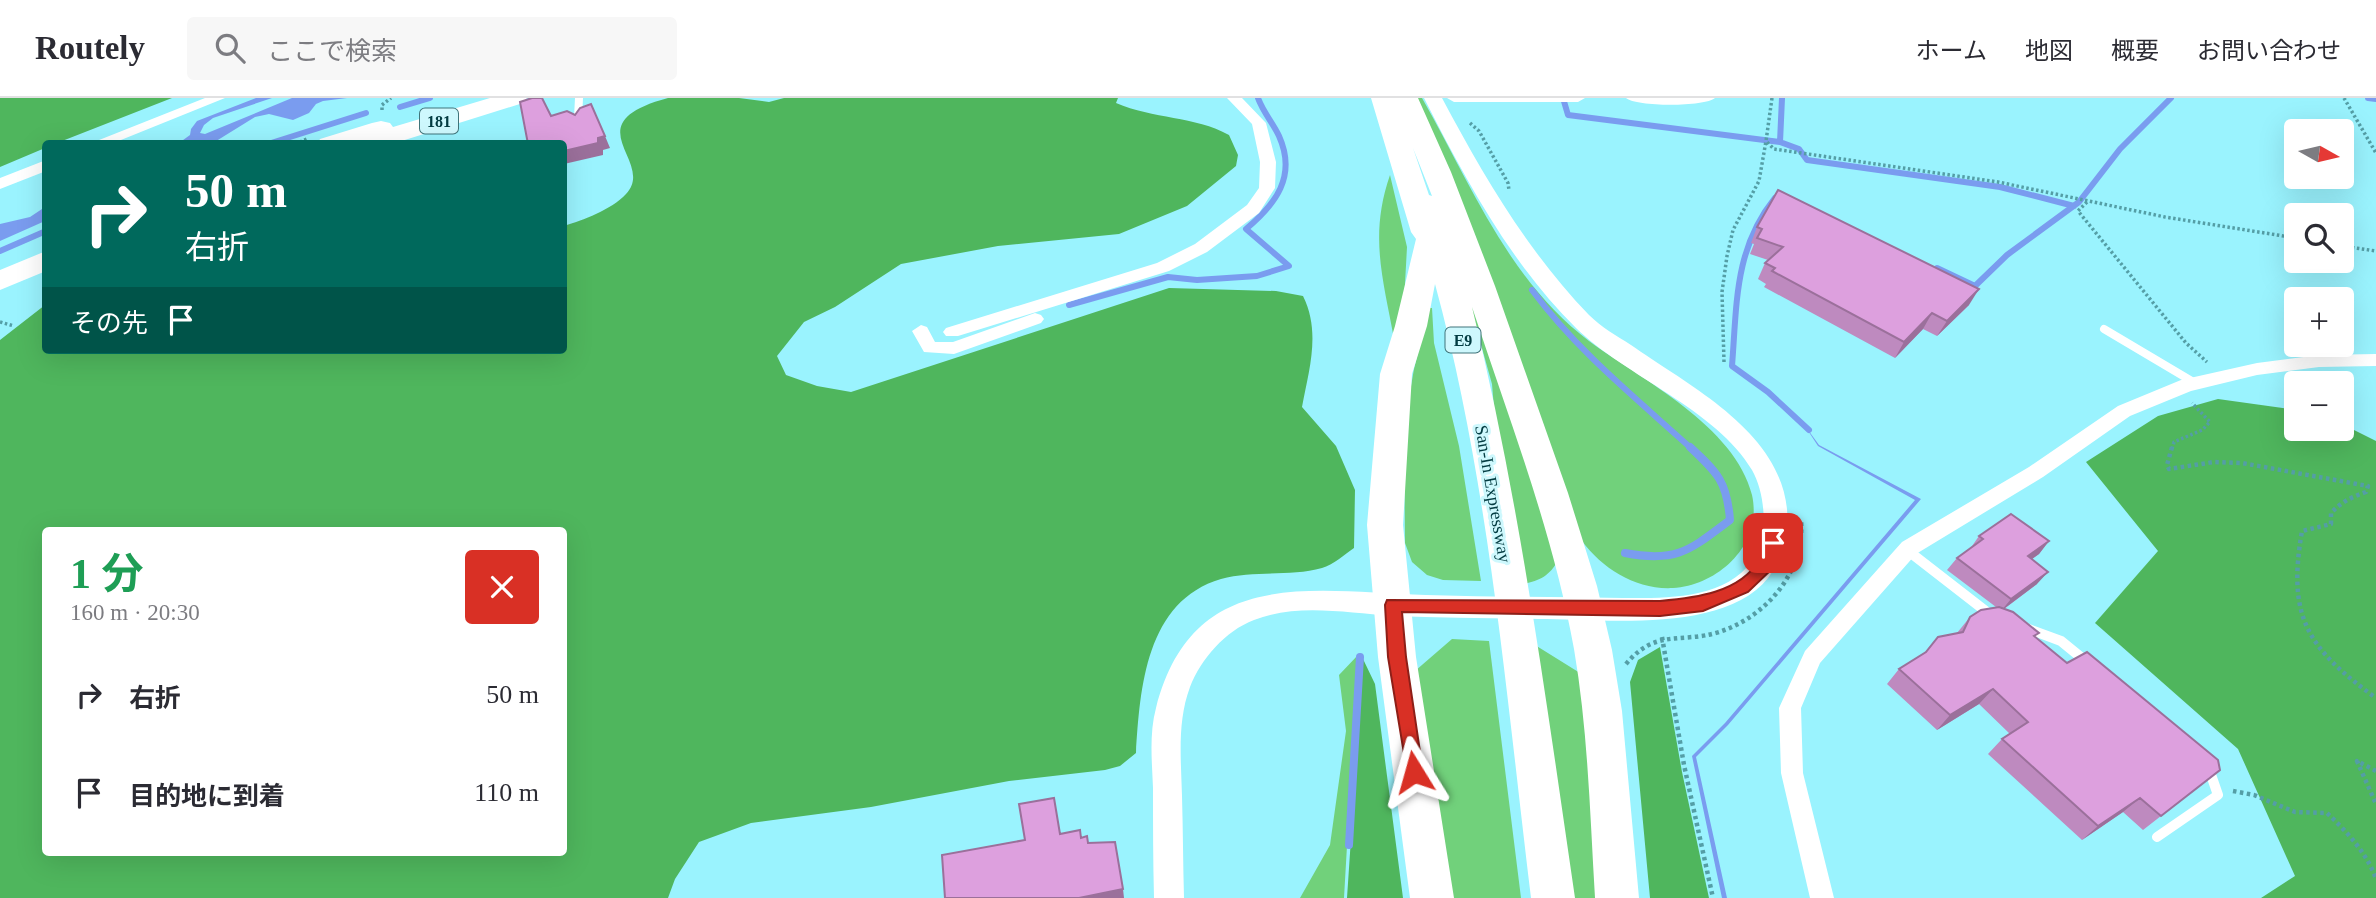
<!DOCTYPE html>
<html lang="ja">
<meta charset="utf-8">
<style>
:root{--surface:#fff;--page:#f7f7f7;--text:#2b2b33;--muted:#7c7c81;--line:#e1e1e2}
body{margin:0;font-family:"Times New Roman","Noto Sans JP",serif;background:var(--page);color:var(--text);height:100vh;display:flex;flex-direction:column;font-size:26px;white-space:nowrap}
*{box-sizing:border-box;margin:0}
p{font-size:23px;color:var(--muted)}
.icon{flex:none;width:38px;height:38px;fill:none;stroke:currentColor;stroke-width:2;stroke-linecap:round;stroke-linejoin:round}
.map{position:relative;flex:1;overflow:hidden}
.side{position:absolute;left:42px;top:429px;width:525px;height:329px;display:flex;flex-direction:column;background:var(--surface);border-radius:7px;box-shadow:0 7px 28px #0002}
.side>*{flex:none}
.hud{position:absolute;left:42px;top:42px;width:525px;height:214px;border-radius:7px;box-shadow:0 7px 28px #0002;background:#00695c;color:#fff;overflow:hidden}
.needle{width:46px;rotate:98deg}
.fabs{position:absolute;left:2284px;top:21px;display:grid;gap:14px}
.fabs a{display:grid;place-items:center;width:70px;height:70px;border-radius:7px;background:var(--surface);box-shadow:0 7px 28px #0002;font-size:35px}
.pin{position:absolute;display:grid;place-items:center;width:60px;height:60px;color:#fff;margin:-30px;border-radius:14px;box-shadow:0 4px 10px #0006}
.me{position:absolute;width:77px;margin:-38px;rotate:352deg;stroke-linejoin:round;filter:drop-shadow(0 0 5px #0008)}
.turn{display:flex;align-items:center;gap:24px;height:147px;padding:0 28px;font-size:32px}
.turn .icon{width:91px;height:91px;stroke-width:2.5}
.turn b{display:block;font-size:49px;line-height:60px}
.then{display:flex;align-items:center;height:66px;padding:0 28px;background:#0003;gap:14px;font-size:26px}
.round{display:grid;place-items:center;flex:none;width:74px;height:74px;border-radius:7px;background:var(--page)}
.head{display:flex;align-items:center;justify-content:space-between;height:119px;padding:0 28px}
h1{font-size:42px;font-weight:700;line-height:52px;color:#1e9e55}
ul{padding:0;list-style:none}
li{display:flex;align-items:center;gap:21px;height:98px;padding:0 28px}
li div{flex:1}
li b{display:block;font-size:26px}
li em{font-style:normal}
header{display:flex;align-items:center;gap:42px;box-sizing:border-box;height:98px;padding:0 35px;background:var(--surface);border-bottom:2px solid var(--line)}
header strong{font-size:33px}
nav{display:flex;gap:38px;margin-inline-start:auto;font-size:24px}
.search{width:490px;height:63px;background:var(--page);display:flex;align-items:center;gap:18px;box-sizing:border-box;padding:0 24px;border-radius:7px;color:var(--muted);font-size:26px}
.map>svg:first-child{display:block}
.green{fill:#71d17b}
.forest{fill:#4fb65d;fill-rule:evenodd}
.water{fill:#7a9cef}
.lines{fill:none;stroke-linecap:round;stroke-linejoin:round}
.stream-far1{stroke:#7a9cef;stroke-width:6}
.stream{stroke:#7a9cef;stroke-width:8}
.path-far1{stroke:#549ea6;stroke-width:3.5;stroke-dasharray:2.5 2.5;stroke-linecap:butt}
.path{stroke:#549ea6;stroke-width:4.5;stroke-dasharray:3.5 3.5;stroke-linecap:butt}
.service-far1{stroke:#fff;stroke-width:8}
.service{stroke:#fff;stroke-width:10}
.minor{fill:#fff;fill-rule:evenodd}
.tertiary{fill:#fff;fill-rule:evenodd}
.trunk{fill:#fff;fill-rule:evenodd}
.motorway{fill:#fff;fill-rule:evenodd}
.wall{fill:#be8abf}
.shaded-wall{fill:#9b709b}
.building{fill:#dda0de;stroke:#9b709b;stroke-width:2}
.route{fill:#d93025;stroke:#8d1f18;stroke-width:2}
.labels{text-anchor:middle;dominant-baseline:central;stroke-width:6;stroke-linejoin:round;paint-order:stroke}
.shield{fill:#cef8fd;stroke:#40747a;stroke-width:2}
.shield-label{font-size:16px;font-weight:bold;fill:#033c42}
.street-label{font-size:18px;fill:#033c42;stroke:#cef8fd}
</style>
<header>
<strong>Routely</strong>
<div class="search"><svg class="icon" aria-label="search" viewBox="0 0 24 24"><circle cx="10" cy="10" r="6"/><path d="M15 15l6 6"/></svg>ここで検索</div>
<nav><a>ホーム</a><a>地図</a><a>概要</a><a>お問い合わせ</a></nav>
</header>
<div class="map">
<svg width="2376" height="800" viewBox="0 0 2376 800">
<rect width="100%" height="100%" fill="#9af3fe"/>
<!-- green -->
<path class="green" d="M1414 0H1422C1471 86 1508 182 1589 243 1642 282 1735 328 1752 397 1763 446 1719 487 1673 490 1636 492 1603 471 1582 443Z
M1390 77 1407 149 1404 204 1394 241C1383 180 1369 138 1390 77Z
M1447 125 1558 462C1550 478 1539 483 1523 486L1496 334 1492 286Z
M1429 210H1432L1434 245 1459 348 1481 483 1443 482 1427 477 1412 464 1405 445 1404 328 1414 271Z
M1452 541 1489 543 1521 800H1450L1415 573Z
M1535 547 1580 575 1603 800H1573Z
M1358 557 1344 800H1300L1330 747 1346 633 1339 577Z"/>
<!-- forest -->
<path class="forest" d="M0 0H172L57 45 46 46 45 50 0 69Z
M668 0H739L769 4 784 0H1118L1116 5C1153 21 1195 18 1229 37L1238 57 1236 68 1187 108 1119 136 998 148 901 166 835 209 804 224 777 258 786 277 817 288 851 294 1169 190 1276 193 1303 198C1321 234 1309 272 1302 309L1336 348 1355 392 1354 450C1345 456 1333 467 1322 470 1290 479 1253 472 1221 481 1146 503 1140 590 1136 655L1120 668 1105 672 1009 683 871 709 751 725 699 744 675 781 668 800H0V242L45 207 46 252H564V128C583 122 611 112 626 96 657 63 571 26 668 0ZM46 432H564V754H46Z
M2218 301 2296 312V331H2342V326L2376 343V800H2261L2295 778 2238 651 2095 525 2158 453 2086 364 2158 318Z
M1660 549 1682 674 1709 800H1650L1630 584 1638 562Z
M1363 561 1375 586 1403 800H1347Z"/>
<!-- water -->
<path class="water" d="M256 0H272L213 20 204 27 200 35 205 36 292 0H347L323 3 316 6 309 15 293 22 269 16 255 19 213 45H179L190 37 191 31 197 23Z
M45 109V123L0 143V126L30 119Z
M1803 325 1819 347 1921 401 1728 627 1696 659 1727 800H1722L1692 658 1725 625 1915 402 1818 348Z"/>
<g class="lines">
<!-- stream-far1 -->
<path class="stream-far1" d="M1563 0 1568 17 1780 44
M1782 0 1780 44 1799 51 1807 62 2000 89 2074 108
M2368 0 2376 1
M400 9 430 0
M268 46 366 15
M1775 100C1734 151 1737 206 1732 268L1768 294 1809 332
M0 153 46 133
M1937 170 1975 188 2007 157 2079 104 2120 51 2171 0
M1532 192C1577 253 1637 301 1692 351
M1069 207 1168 179 1197 182 1257 178 1289 168 1246 131C1276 106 1297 78 1279 38 1273 25 1263 14 1258 0"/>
<!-- stream -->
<path class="stream" d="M1625 455C1677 465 1690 452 1730 422 1727 384 1718 375 1690 349
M1349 747 1360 559"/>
<!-- path-far1 -->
<path class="path-far1" d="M1772 0 1766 43 1774 51 1998 84 2165 119 2296 140
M2344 0 2376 55
M382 12V7L391 0
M1470 25 1479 33 1508 85 1509 92
M295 46 307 41
M2087 104 2078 113 2186 245 2207 264
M2342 148 2376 153
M0 224 14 228
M1724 264 1722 194 1727 158 1733 132 1759 83 1766 43
M2172 351 2174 344 2202 332 2210 324 2192 305"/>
<!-- path -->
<path class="path" d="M2172 349 2167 367 2169 371 2214 364 2242 365 2368 388 2366 394C2352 399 2341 404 2331 415V426L2302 433C2287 519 2307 550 2376 600
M1662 539 1684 667 1713 800
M1626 566C1656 530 1681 546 1719 534 1768 518 1805 473 1801 421
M2376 673 2357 663 2376 706
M2233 693 2254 697 2295 714 2327 715C2347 734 2367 755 2376 781"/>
<!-- service-far1 -->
<path class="service-far1" d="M578 20 579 0
M2104 231 2195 285"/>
<!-- service -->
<path class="service" d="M1907 452 1992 518
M2026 530 2061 543 2088 565
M2157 739 2218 697 2208 668"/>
<!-- minor -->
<path class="minor" d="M205 0H225L111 46H89Z
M1227 0H1242L1266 25 1276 64 1275 90 1259 115 1207 154 1169 173 958 238H946L943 234 946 230 1157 165 1195 146 1247 107 1259 90 1260 64 1252 26Z
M1447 0H1585L1578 4H1454Z
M1626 0H1715C1705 9 1636 9 1626 0Z
M46 62V73L0 91V80Z
M1035 215 1041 217 1044 221 1041 225 954 256 924 254 912 233 921 227 927 229 935 244H953Z
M2376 256V268L2319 269 2257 277 2191 293 2130 318 2043 379 1916 456 1820 565 1801 610 1803 675 1834 800H1810L1781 675 1779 610 1805 553 1902 444 2029 369 2118 308 2181 282 2257 265 2319 257Z"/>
<!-- tertiary -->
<path class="tertiary" d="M1424 0H1442C1483 77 1528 154 1589 217 1601 229 1617 238 1631 247 1689 288 1779 332 1787 411 1789 435 1783 461 1768 480 1724 536 1602 521 1538 521 1489 520 1440 520 1392 518 1347 515 1297 505 1254 522 1225 533 1201 561 1190 589 1177 624 1181 661 1182 698 1183 732 1183 766 1184 800H1154C1153 763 1153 727 1153 690 1152 664 1149 636 1156 610 1193 466 1312 494 1426 497 1492 499 1558 499 1623 500 1665 500 1724 502 1752 463 1769 440 1766 397 1752 372 1717 312 1625 278 1576 230 1511 166 1465 81 1424 0Z"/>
<!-- trunk -->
<path class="trunk" d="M490 0H527L523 5 392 46H317L320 41 372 25 381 23 390 25 393 29Z
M46 153V173L0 192V172Z"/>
<!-- motorway -->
<path class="motorway" d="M1371 0H1418L1451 74 1495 188 1568 395 1597 488 1612 552 1622 613 1639 800H1595C1590 717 1588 633 1574 551 1553 434 1509 321 1472 209 1520 404 1546 602 1575 800H1531C1506 596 1489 384 1435 186L1427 228 1412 276 1403 427 1416 559 1454 800H1410L1378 559 1367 427 1380 276 1395 228 1416 141 1411 134ZM1413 50 1432 98 1429 97Z"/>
</g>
<!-- wall -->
<path class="wall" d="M1757 129 1969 207 1937 238 1923 231 1895 260 1764 189 1766 186 1758 181 1765 165 1768 162 1750 156 1754 146 1751 145Z
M1979 438 2049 443 2039 456 2032 461 2037 486 2004 511 2035 539 2067 565 2220 672 2143 732 2123 714 2082 742 1988 656 2002 641 2010 636 1979 606 1937 632 1887 586 1899 571 1924 555 1938 539 1957 535 1970 519 1996 509 1947 472 1957 460 1970 451Z"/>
<!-- shaded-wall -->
<path class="shaded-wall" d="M605 38 610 50 603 52V57L564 66V53Z
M1979 191 1969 207 1937 238 1947 223Z
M1932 215 1923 231 1895 260 1904 244Z
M2049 443 2039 456 2018 471 2028 458Z
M2048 474 2037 486 2001 513 2011 501Z
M1993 591 1979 606 1937 632 1950 617Z
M2140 700 2123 714 2082 742 2098 728Z
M1123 791 1124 800H1079Z"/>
<!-- building -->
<path class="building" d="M532 0H542L551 18 567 13 575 17 580 10 591 6 605 38 598 40V45L564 53V46H528L520 4Z
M1778 92 1979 191 1947 223 1932 215 1904 244 1772 173 1775 170 1765 165 1783 149 1757 140 1762 131 1757 129Z
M2011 416 2049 443 2028 458 2048 474 2011 501 1957 460 1983 441 1979 438Z
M1999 509 2013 514 2039 535 2034 538 2067 565 2087 554 2218 662 2220 672 2161 718 2140 700 2098 728 2002 641 2028 624 1993 591 1950 617 1899 571 1926 554 1938 539 1963 534 1970 519 1981 512Z
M1054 700 1060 736 1080 732 1081 740 1087 738 1088 745 1115 744 1123 791 1079 800H945L942 757 1025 742 1019 706Z"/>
<!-- route -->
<path class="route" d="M1773 439 1779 441 1781 445 1772 471 1748 494 1703 513 1660 518 1402 514 1406 559 1423 674 1421 680 1414 682 1408 680 1388 559 1385 507 1387 502 1660 503C1694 500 1740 495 1759 462 1763 455 1764 447 1767 441Z"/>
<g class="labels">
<!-- shield labels -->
<g class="shield">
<rect x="420" y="10.5" width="38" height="25" rx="5"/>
<rect x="1445.5" y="229.5" width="35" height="25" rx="5"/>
</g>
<g class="shield-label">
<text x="439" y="23">181</text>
<text x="1463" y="242">E9</text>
</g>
<!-- street labels -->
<g class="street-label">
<text transform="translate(1493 396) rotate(80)">San-In Expressway</text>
</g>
</g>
</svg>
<div class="fabs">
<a><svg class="needle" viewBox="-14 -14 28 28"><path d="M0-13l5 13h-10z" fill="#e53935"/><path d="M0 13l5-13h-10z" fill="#7c7c81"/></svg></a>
<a><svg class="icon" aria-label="search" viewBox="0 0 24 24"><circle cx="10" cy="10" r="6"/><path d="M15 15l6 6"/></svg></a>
<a>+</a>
<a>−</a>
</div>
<div class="pin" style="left:1773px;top:445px;background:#d93025"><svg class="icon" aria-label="arrive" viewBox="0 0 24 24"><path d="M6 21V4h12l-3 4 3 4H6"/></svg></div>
<svg class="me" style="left:1414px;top:674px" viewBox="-20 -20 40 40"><path d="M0-17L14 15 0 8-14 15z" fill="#d93025" stroke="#fff" stroke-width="4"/></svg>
<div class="hud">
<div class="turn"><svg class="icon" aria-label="right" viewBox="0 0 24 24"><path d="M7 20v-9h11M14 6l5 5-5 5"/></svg><div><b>50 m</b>右折</div></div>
<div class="then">その先<svg class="icon" aria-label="arrive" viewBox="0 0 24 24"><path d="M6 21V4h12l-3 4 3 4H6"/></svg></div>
</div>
<section class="side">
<div class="head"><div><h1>1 分</h1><p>160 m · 20:30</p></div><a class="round" style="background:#d93025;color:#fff"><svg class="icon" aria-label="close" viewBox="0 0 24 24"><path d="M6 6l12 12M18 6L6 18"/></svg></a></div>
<ul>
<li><svg class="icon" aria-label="right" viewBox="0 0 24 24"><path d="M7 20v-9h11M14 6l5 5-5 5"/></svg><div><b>右折</b></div><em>50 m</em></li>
<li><svg class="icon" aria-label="arrive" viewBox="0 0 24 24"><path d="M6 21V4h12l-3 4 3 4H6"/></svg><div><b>目的地に到着</b></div><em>110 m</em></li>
</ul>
</section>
</div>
